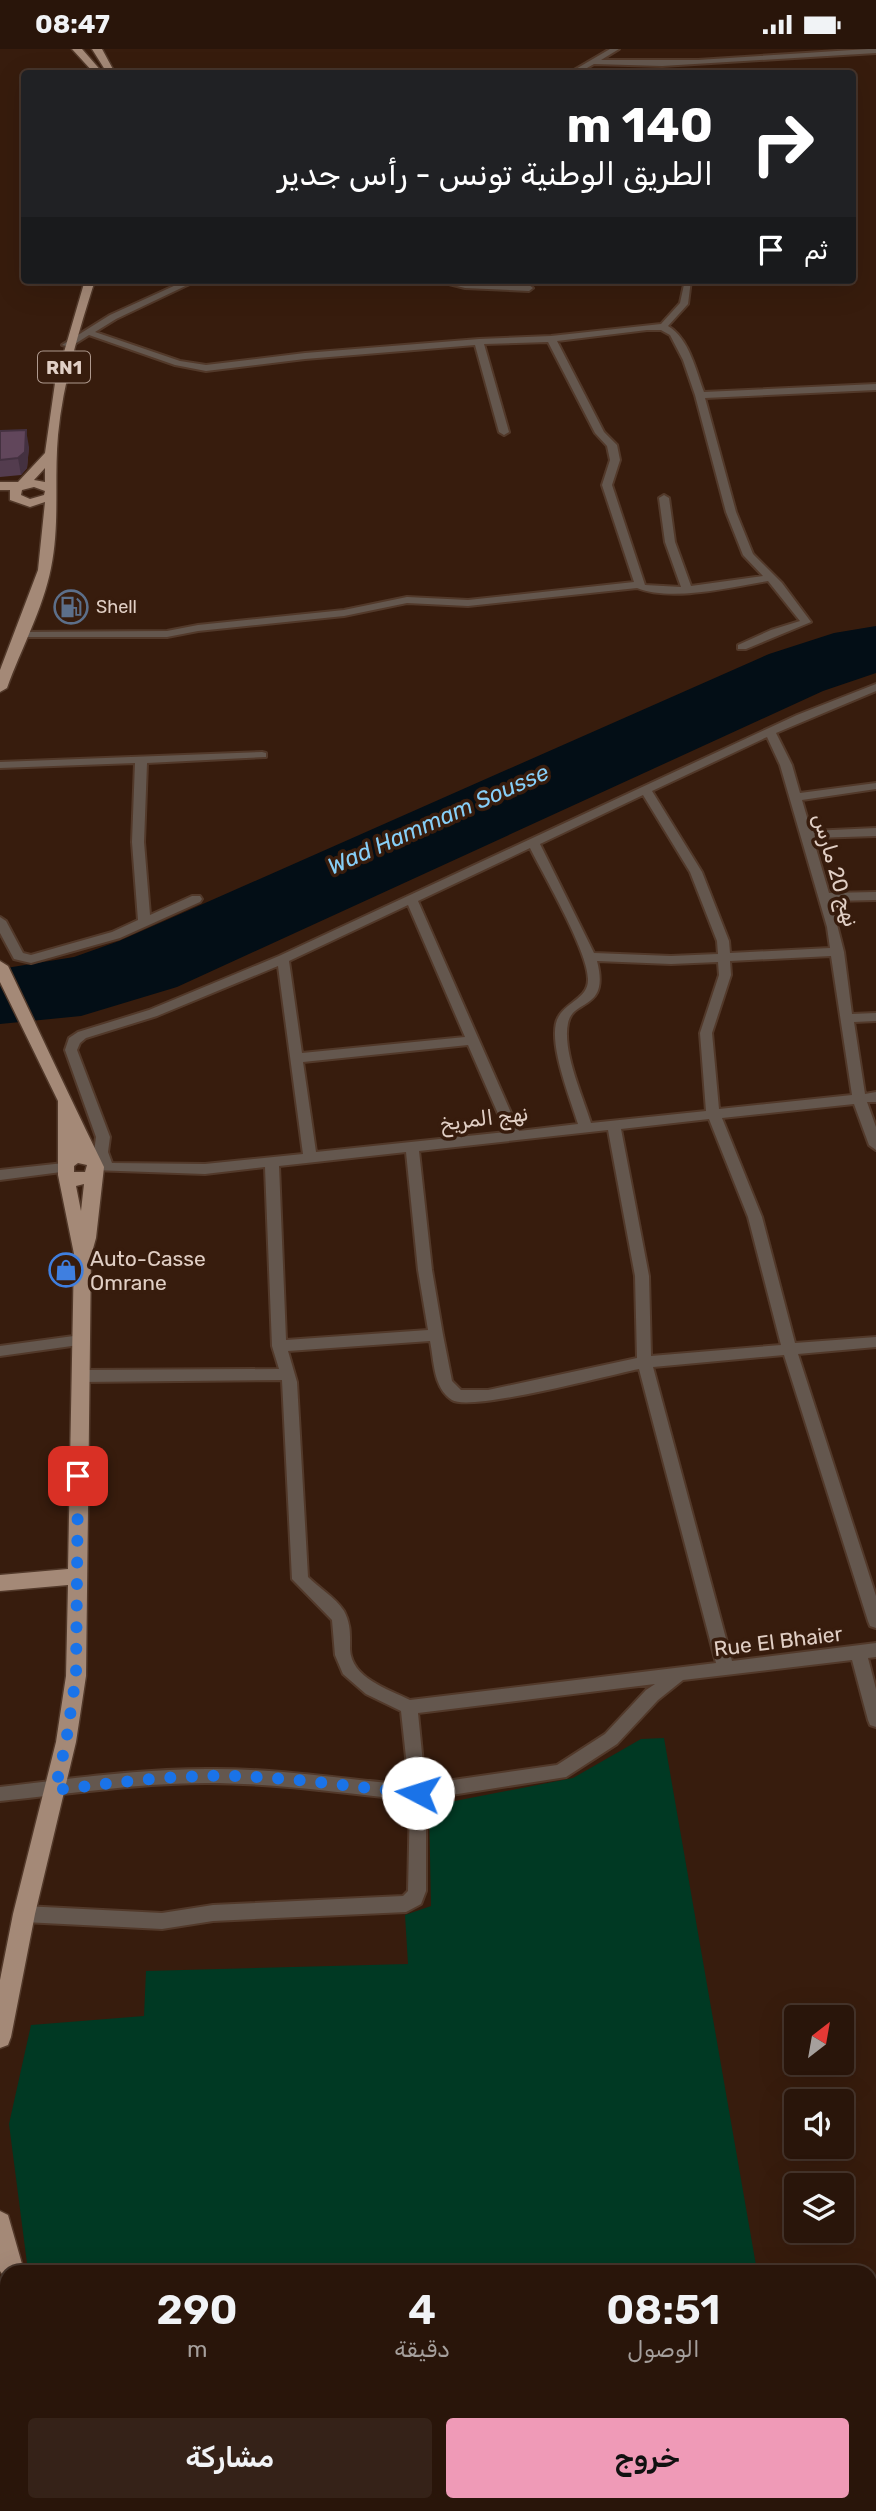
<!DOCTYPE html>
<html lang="ar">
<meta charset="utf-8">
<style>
:root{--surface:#29150a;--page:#352218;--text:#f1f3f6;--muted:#a59f9c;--line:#45342b;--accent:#ef9ab7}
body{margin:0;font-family:Rubik,Vazirmatn,sans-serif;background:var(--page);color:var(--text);direction:rtl;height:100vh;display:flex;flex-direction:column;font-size:26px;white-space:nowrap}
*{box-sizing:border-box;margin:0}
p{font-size:23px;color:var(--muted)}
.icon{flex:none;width:38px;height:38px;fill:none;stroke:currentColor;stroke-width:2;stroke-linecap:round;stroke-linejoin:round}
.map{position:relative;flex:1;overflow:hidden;direction:ltr}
.side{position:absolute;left:0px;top:2216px;width:877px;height:247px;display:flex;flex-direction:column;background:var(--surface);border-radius:21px 21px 0 0;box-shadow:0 7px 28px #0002,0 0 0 2px var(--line);direction:rtl}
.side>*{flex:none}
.banner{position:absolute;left:21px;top:21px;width:835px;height:214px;border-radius:7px;box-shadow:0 7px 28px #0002,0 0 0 2px var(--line);direction:rtl;background:#202124;color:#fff;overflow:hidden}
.needle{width:46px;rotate:31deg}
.controls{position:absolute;left:784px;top:1956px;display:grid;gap:14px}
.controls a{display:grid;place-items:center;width:70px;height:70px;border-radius:7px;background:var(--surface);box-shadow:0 7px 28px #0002,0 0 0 2px var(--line);font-size:35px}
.pin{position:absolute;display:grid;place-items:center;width:60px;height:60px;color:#fff;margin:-30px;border-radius:14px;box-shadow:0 4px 10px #0006}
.me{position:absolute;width:77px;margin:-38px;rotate:275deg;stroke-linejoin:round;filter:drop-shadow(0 0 5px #0008)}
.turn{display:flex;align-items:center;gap:24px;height:147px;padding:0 28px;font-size:32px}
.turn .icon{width:91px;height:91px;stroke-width:2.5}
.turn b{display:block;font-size:49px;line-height:60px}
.then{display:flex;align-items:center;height:66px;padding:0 28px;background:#0003;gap:14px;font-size:26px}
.eta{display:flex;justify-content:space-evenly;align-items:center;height:119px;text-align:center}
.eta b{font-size:42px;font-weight:600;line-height:49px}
.primary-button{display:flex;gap:14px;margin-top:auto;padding:14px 28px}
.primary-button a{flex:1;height:80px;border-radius:7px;background:var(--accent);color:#111;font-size:28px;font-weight:600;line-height:80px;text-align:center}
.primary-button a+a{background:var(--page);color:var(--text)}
.status{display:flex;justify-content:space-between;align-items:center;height:49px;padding:0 35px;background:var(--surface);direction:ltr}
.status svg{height:19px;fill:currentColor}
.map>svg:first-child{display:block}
.green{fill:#003923}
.water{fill:#030e16}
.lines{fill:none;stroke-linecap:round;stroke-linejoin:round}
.minor-casing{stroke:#52392a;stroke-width:4}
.major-casing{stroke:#52392a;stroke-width:3}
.minor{fill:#64574e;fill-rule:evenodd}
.major{fill:#a48977;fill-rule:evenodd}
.wall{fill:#533c4e}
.shaded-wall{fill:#443140}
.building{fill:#61465b;stroke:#443140;stroke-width:2}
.route{stroke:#1a73e8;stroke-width:12;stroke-dasharray:0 21.6}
.labels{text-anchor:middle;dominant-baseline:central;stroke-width:7;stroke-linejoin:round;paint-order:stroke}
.far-poi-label{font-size:18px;fill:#e1cfc5;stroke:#371c0d;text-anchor:start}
.shield{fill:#371c0d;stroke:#ae998e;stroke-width:2}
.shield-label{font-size:19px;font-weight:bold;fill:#e1cfc5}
.street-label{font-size:21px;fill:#e1cfc5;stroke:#371c0d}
.poi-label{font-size:21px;fill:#e1cfc5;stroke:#371c0d;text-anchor:start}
.water-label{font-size:23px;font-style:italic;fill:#87cff8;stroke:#371c0d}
</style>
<div class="status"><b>08:47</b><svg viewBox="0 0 49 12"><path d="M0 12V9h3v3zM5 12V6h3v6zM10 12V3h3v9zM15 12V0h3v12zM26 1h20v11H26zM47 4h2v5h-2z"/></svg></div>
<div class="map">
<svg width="876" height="2462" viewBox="0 0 876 2462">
<rect width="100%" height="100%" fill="#371c0d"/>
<!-- green -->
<path class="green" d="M664 1689 757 2222H28L9 2075 31 1976 144 1967 146 1922 408 1915 405 1866 431 1857 429 1757 573 1729 641 1690Z
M114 2455H258L198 2462H123Z"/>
<!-- water -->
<path class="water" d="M876 577V624L823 642 177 938 81 967 0 975V920L74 908 119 892 769 605 834 584Z"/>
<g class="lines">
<defs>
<path id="minor" d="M610 0H619L601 11H698L868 0H876V4L662 17 594 15 578 24H569Z
M187 231H198L116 270 95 283 180 312 206 316 305 304 479 290 551 287 661 275 680 254 685 231H691L688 255 668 277C689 289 696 322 704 343L876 335V341L705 349 736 463 753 505 782 534 811 573 746 600H738V596L771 581 800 572 768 532C731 538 672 553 637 539L468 557 407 554 344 567 198 582 167 588H15L14 586 19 583 167 582 198 576 344 561 407 548 468 551 634 533 602 436 610 411 607 397 595 384 548 293 484 295 509 383 504 386 499 383 475 296 305 310 206 322 175 316 89 286 70 298 62 296 110 266ZM647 281H661L670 286 683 311 695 346 726 463 743 506 763 527 691 537 675 493 669 449 664 446 659 449 665 493 681 538 645 536 612 436 620 411 617 396 604 383 557 292Z
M433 231 529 236 533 239 529 242 465 239Z
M876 635V642L776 684 792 716 800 744 876 734V740L802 751 811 782 876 779V787L813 789 829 844 876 843V851L831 852 844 903 852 965 876 964V972L854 973 865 1045 876 1043V1053H867L876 1078V1101L869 1096 854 1055 722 1069 762 1168 795 1294 876 1288V1298L798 1305 876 1547V1579L870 1577 868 1572 784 1306 653 1318 732 1612 876 1594V1608L868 1609 876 1640V1678L870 1676 868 1671 852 1611 683 1631 658 1651 617 1695 566 1728 426 1750V1842L421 1855 406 1863 213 1872 162 1880 24 1873 18 1871 15 1865 18 1859 24 1857 162 1864 213 1856 403 1847 408 1842 410 1751C343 1744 275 1734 207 1734 138 1734 69 1745 0 1752V1738C69 1730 138 1720 207 1720 274 1719 342 1730 409 1736L401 1662 366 1645 343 1625 335 1606 332 1571 292 1530 282 1331 80 1333 75 1331 73 1327 75 1323 80 1321 279 1320 272 1297 265 1118 205 1125 92 1121 90 1118 92 1115 98 1113 94 1103 96 1088 65 1001 69 989 78 983 149 961 279 907 797 666ZM767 688 780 716 827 878 830 899 730 904 729 892 702 823 652 742ZM643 746 690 823 717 892 718 905 671 907 594 904 540 795ZM530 799C544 827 589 904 588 931 588 949 567 953 559 967 545 988 571 1051 578 1075L519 1082 418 852ZM408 856 465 988 302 1004 289 912ZM831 907 852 1046 719 1060 712 984 731 926 730 912ZM597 912 671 915 718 913 719 926 700 984 706 1062 591 1074C583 1048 562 1002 568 974 573 949 610 962 597 912ZM278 917 303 1105 205 1115 112 1114 108 1103 110 1088 77 1001 80 994 86 989 157 967ZM468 996 506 1083 316 1103 303 1013ZM709 1070 748 1168 781 1296 651 1307 649 1227 621 1080ZM608 1081 635 1227 637 1309 488 1341H461L452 1332 443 1286 432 1221 419 1102ZM406 1103 418 1221 428 1281 286 1291 279 1117ZM430 1292C434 1311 433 1339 452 1351 471 1363 610 1326 639 1320L716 1614 410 1651C388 1640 351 1629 350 1600 350 1586 351 1575 344 1562 335 1548 319 1539 308 1528L297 1333 288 1302ZM655 1635 646 1641 605 1685 557 1716 425 1735 418 1664Z
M262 703 266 704V708L147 714 144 793 150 866 192 847H200L202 850 200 853 120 889 31 914 14 910 0 884V868L6 872 23 904 31 906 112 883 138 871 132 793 135 714 0 719V713Z
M64 1114 71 1119 69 1122 0 1131V1121Z
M81 1286 86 1287 88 1291 86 1295 0 1307V1297Z
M876 2399V2419L870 2420V2400Z
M78 2455H104L107 2462H81Z
M355 2455H425L426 2462H352Z
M645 2455H665L666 2462H646Z"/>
<path id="major" d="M72 0H82L103 24H94Z
M92 0H102L115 24H107Z
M85 231H95C79 282 63 333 58 386 54 431 60 475 51 519 43 560 21 600 7 639L0 643V621L38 521 45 453 30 458 10 451V441H0V433H18L45 404 55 334ZM45 419V433L34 431ZM34 438 45 442 44 446 30 450 21 446 22 441Z
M0 912 8 917C40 984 72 1053 104 1118L96 1189 91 1207 86 1627 76 1693 35 1865 11 1988 8 1996 0 1999V1931L13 1865 56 1693 66 1627 68 1536 0 1542V1526L68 1520 74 1205 58 1126V1052L0 933ZM78 1114 87 1116 85 1123H74V1117ZM84 1135 81 1162 76 1137Z
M0 2162 8 2166 24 2222H7V2232L0 2222Z
M0 2233 7 2236V2260L0 2257Z
M7 2296V2321L0 2324V2299Z
M0 2339 7 2341V2373L0 2371Z
M29 2455H74L75 2462H32Z"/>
</defs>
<!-- minor casing -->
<use href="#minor" class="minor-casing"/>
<!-- major casing -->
<use href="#major" class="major-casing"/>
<!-- minor -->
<use href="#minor" class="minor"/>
<!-- major -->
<use href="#major" class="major"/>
</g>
<!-- wall -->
<path class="wall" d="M0 382 29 398 27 419 21 426 0 428Z"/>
<!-- shaded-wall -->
<path class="shaded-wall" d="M26 381 29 398 27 419 21 426 18 409Z"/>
<!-- building -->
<path class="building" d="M26 381 25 403 18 409 0 411V382Z"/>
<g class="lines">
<!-- route -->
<path class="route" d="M78 1427 76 1627 66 1693 55 1741C105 1735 155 1728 205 1727 274 1725 348 1738 418 1744"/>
</g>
<!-- icons -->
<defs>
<symbol id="fuel-ring" viewBox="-11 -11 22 22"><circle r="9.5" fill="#371c0d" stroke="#5c6f8a" stroke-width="1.5"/><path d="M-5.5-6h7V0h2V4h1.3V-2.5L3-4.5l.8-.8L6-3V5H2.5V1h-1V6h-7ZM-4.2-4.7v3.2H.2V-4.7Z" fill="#5c6f8a"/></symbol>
<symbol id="shop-ring" viewBox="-11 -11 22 22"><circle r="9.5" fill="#371c0d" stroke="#3f7fe0" stroke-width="1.5"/><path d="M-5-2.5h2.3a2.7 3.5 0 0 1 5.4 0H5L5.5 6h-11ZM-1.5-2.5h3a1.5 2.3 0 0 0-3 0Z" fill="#3f7fe0"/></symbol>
</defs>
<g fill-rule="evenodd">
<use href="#fuel-ring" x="52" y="539" width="38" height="38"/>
<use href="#shop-ring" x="47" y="1202" width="38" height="38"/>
</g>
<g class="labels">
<!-- far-poi labels -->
<g class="far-poi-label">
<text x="96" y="558">Shell</text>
</g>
<!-- shield labels -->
<rect class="shield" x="38" y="302.5" width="52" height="31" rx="5"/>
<g class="shield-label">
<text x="64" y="318">RN1</text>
</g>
<!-- street labels -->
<g class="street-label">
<text transform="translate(836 821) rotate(74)">نهج 20 مارس</text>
<text transform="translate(484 1069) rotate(-7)">نهج المريخ</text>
<text transform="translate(778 1592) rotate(-7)">Rue El Bhaier</text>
</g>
<!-- poi labels -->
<g class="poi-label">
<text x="90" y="1209">Auto-Casse<tspan x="90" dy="24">Omrane</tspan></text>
</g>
<!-- water labels -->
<g class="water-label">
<text transform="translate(438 770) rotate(-24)">Wad Hammam Sousse</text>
</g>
</g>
</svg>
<div class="controls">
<a><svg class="needle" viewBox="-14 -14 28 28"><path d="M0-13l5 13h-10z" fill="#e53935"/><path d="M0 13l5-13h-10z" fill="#a59f9c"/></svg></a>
<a><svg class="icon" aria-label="sound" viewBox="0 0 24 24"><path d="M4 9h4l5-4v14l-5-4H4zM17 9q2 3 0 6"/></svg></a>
<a><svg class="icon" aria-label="layers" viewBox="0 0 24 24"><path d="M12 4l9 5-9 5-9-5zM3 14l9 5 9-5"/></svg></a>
</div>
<div class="pin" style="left:78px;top:1427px;background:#d93025"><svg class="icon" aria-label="arrive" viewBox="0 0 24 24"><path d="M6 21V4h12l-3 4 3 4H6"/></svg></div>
<svg class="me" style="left:418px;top:1744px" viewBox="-20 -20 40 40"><circle r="19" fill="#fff"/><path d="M0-13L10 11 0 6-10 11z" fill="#1a73e8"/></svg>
<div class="banner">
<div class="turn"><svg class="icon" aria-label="right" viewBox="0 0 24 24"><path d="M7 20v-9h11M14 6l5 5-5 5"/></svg><div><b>140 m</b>الطريق الوطنية تونس - رأس جدير</div></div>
<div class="then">ثم<svg class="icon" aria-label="arrive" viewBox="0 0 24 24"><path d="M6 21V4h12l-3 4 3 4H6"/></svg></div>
</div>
<section class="side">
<div class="eta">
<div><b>08:51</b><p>الوصول</p></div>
<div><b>4</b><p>دقيقة</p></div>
<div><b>290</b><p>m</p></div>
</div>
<div class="primary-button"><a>خروج</a><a>مشاركة</a></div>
</section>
</div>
